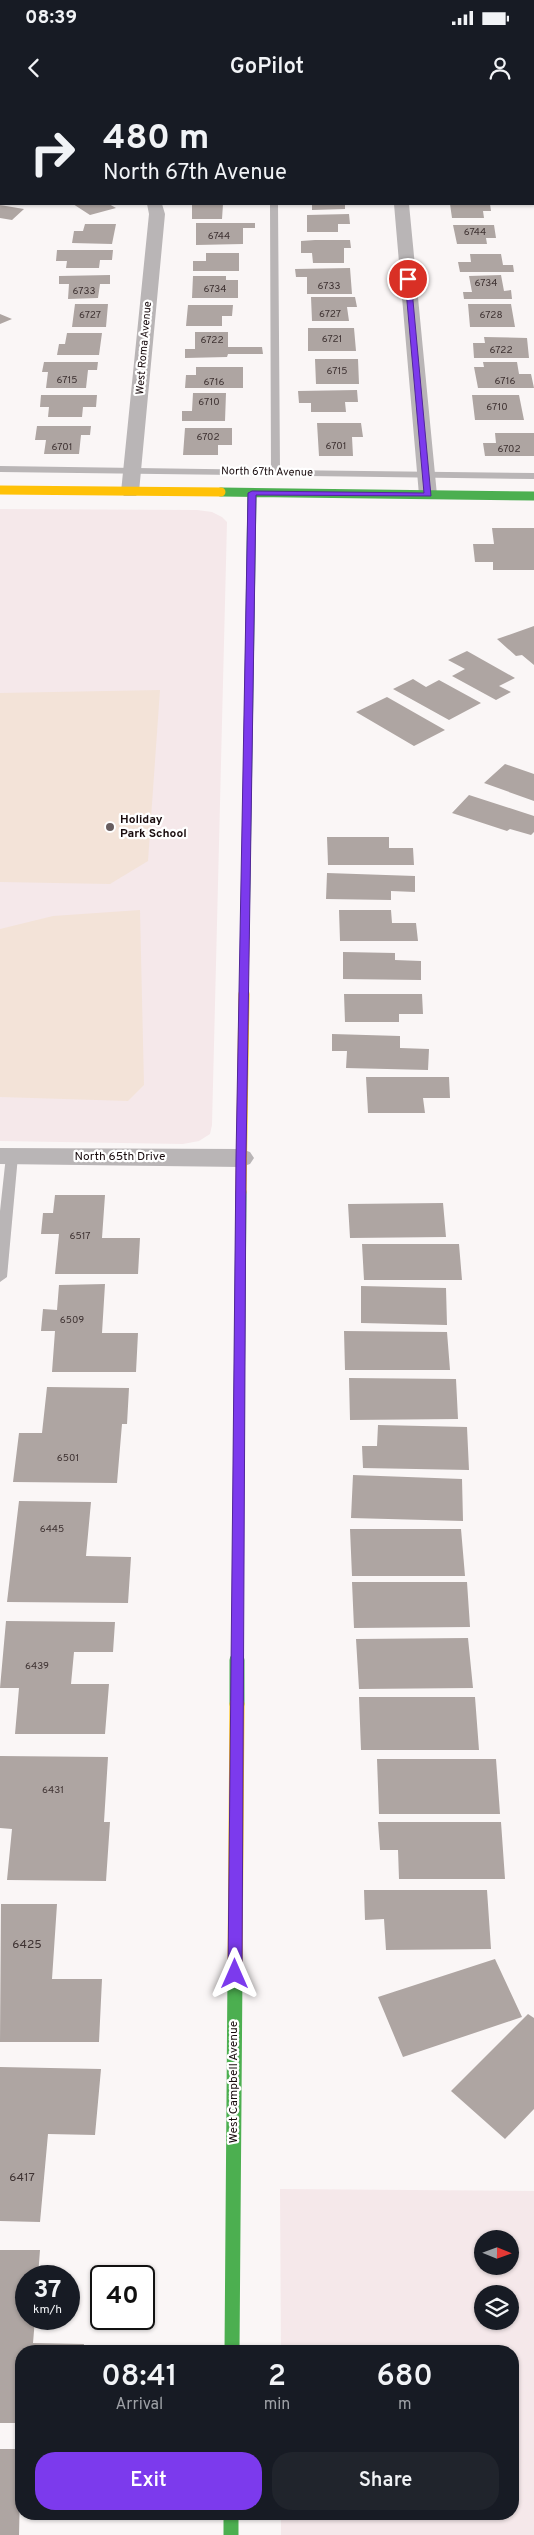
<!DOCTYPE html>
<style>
:root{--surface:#171b24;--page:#20242c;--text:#f1f3f6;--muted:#9ea1a6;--accent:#7c3aed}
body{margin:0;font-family:Overpass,sans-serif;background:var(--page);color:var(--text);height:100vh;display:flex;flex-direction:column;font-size:19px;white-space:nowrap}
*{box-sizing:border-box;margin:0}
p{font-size:16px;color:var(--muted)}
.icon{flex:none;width:28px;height:28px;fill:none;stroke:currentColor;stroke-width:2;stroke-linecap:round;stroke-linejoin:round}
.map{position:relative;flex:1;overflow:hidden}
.panel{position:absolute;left:15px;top:2245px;width:504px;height:175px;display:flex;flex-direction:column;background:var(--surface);border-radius:20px;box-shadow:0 1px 4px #0004}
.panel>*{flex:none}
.banner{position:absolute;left:0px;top:0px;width:535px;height:105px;box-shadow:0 1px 4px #0004;background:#171b24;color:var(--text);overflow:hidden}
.needle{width:32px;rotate:91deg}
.buttons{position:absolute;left:474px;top:2130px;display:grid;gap:10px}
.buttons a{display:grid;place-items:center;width:45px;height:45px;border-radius:50%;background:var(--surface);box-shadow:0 1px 4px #0004;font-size:25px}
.speed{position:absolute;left:15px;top:2165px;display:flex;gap:10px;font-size:25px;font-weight:700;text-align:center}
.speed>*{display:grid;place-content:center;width:65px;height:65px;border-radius:50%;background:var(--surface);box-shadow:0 1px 4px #0004;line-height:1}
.speed small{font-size:12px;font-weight:400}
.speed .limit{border:2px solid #111;border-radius:8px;background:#fff;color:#111}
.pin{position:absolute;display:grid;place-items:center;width:42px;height:42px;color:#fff;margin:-21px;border:2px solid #fff;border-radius:50%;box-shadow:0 1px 5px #0007}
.me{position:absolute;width:55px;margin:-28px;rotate:0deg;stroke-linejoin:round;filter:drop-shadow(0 0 4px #0008)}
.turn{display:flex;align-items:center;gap:18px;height:105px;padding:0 20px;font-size:22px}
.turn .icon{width:65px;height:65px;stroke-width:2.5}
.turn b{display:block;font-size:35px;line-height:42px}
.eta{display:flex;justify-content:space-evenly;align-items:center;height:85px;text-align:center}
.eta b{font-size:30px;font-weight:600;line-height:35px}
.button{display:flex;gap:10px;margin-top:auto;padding:10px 20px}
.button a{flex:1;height:58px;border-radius:20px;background:var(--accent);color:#fff;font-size:20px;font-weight:600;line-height:58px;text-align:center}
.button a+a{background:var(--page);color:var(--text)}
.status{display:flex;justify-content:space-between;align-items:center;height:35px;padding:0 25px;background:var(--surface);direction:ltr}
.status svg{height:14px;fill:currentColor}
header{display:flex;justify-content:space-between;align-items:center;height:65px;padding:0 20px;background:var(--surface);font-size:22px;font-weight:600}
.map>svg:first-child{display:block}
.built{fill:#f5e8ea;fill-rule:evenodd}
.green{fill:#f3e3d8}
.building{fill:#aea5a2}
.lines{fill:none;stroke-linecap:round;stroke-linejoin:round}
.lane{fill:#b9b5b6;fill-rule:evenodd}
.street{fill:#b9b5b6;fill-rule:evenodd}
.fast-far2{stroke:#4caf50;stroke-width:9}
.fast-far1{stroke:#4caf50;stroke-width:11}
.fast{stroke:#4caf50;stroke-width:15}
.slow-far2{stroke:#ffc107;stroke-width:9}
.slow-far1{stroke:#ffc107;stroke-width:11}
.slow{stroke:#ffc107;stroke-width:15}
.route{fill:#7c3aed;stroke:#51269a}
.poi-dot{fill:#675d5f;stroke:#fff;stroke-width:2}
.labels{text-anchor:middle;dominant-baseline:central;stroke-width:4.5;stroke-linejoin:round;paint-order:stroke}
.number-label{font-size:10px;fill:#3e3232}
.far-street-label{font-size:11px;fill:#180b0d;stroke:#fff}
.poi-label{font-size:12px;font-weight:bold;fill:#180b0d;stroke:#fff;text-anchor:start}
.street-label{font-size:12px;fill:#180b0d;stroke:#fff}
.near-number-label{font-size:12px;fill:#3e3232}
</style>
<div class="status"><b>08:39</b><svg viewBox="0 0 49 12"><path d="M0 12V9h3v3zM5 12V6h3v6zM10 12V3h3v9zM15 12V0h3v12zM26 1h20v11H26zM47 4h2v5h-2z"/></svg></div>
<header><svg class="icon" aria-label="back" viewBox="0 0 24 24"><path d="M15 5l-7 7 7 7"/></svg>GoPilot<svg class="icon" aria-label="person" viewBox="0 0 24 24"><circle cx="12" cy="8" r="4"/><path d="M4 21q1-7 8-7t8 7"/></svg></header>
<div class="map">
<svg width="534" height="2435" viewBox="0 0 534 2435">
<rect width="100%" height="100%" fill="#faf6f6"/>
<!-- built -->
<path class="built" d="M0 409 197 410 212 412 222 417 227 422 212 1025 210 1034 199 1041 183 1044 0 1041Z
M280 2089 534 2091V2435H281V2414H512V2251H281ZM482 2139H510V2166H482ZM482 2194H510V2221H482Z"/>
<!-- green -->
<path class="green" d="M160 590 148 761 110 784 0 782V593Z
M140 810 144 985 128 1001 0 997V829L53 816Z"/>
<!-- building -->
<path class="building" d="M73 104H109L116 108 90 115Z
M192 104H223L222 119H192Z
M312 104H345V109L312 110Z
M450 104H490L491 111H483L484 118H452Z
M0 105 24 109 12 120 0 118Z
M349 114 350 124H338V132H307V115Z
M196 123H255V128H243V144L196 145Z
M85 124H116L112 144 72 143 74 131H83Z
M453 125H494L496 138H486L487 144H457Z
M315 140H350L351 148H344V163H313L312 153H301V141Z
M57 150H113L112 160H100L99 168H66L67 161H56Z
M206 153H239V171H193V161H206Z
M470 154H501L503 165H513L514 172H460L458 162H471Z
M350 168 352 194H307V177H296L295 169Z
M110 175V184H100L98 198 68 199 69 184H59V176Z
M501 175 504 191 511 190 512 199H464L463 192H472L469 176Z
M193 176H226V180H238V198H192Z
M311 197H355L357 207H347L349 221H312Z
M75 204H108L106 227H72Z
M468 204H511L515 227H470Z
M188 205H233L232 216H222V226H186Z
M0 214 12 219 0 224Z
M308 228H354L356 251H308Z
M195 232H228V247H262L263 254H228L227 257 185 258V249H195Z
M67 233H102L99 255H57L59 244H65Z
M484 237 527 238 529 258H474L473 243H485Z
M315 259H358L359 284H316Z
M44 262H98L97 270H88L86 288H46L48 272H42Z
M483 262H517L519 274H531L534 288H478L474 267H484Z
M196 267H243V288H185L186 275H196Z
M357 290 358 302H345L346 312H311V303H299L298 291Z
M193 293H226L225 321H182V311H192Z
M41 295H97L96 307H83L82 317H48L49 307H40Z
M472 295H519L524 320H475Z
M317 323H361L363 337H352L353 356H319Z
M37 326H91L90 335H81L79 354H44L46 340H35Z
M185 328H232V345H218V355H183Z
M495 333H534V356H485L483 343H496Z
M492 428H534V470H493V462H475L473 444H494Z
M534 526V565L522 555 516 556 497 539Z
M467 551 515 578 499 586 511 592 496 600 452 576 465 569 448 560Z
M413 579 426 587 439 580 481 603 449 620 393 589Z
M387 597 445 630 414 646 356 612Z
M505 664 534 674V701L484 683Z
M469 695 534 716V732L531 735 510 729 507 731 452 713Z
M327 737H389V748H413L414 765H328Z
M327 773 415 776V792L391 791V800L326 799Z
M339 810H391L392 823H416L418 841H340Z
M343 852 395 853V860L421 861V880L343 879Z
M344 894H422L423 914H399V922H345Z
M332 934 400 936V948L429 949 428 970 346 968 347 951H332Z
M366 977H449L450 998H423L425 1013H368Z
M55 1095H105L102 1138H140L138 1174H55L59 1134H41L43 1113H53Z
M443 1103 446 1137 350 1138 348 1104Z
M362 1144H459L462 1180H364Z
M105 1184 102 1233H138L136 1272H52L55 1231H41L43 1209 57 1210 59 1185Z
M361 1186 446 1188 447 1225 361 1223Z
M344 1231 447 1232 450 1270H345Z
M349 1278 456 1279 458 1319 350 1320Z
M47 1287 129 1288 127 1324H122L117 1383 13 1382 19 1333H42Z
M378 1325 467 1327 469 1370 363 1368 362 1346H377Z
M353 1375 462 1379 463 1421 351 1418Z
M19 1401 91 1402 86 1456 131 1457 128 1503 7 1502Z
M350 1429H461L465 1476H352Z
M352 1482H467L470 1527 354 1528Z
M6 1521 115 1522 113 1552H74L71 1584H109L105 1634H15L19 1588H0Z
M468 1538 473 1588 359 1589 356 1539Z
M359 1597H475L479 1650H361Z
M0 1656 108 1657 104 1722H110L106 1781 7 1780 12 1729 0 1728Z
M377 1659H496L500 1714H379Z
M378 1722H501L505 1779H399L398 1750H380Z
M364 1790H487L491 1849 386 1850 384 1819 365 1820Z
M1 1804H57L52 1879H102L99 1942H0Z
M495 1859 522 1917 403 1957 378 1897Z
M528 1914 534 1918V2009L505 2039 451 1991Z
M0 1967 101 1969 95 2035 48 2034 40 2122 0 2121Z
M0 2150H40L38 2176H26V2219H35L33 2243 84 2244 83 2251H21V2323H0Z
M0 2349H21L19 2435H0Z"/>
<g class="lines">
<!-- lane -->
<path class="lane" d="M269 0H276V1H269Z
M270 104H278L280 370 534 373V379L0 372V366L271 370Z
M12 1052 18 1056 7 1177 0 1182V1111L6 1056Z"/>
<!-- street -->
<path class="street" d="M383 0H397L398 1H384Z
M147 104H162L165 114 139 392 136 396H124L121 392 149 114Z
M394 104H409L437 395 434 399H422L419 395Z
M0 1048 241 1049 250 1052 254 1058 250 1064 241 1067 0 1064Z"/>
<!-- fast-far2 -->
<path class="fast-far2" d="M221 392 534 396
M245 838 252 393"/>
<!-- fast-far1 -->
<path class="fast-far1" d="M237 1561 241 1092"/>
<!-- fast -->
<path class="fast" d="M237 1604V1560
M232 2251 235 1872
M231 2414V2435"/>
<!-- slow-far2 -->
<path class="slow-far2" d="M0 390 221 392
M244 895 245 838"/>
<!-- slow-far1 -->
<path class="slow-far1" d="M241 1092 244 894"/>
<!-- slow -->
<path class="slow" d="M235 1872 237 1604"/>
</g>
<!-- route -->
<path class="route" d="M408 177 411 179 431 396 256 395 246 1058 242 1874 240 1878 235 1880 230 1878 228 1874 236 1058 248 393 252 391 424 393 405 179Z"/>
<!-- markers -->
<circle class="poi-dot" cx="110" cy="727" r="5"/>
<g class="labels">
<!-- number labels -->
<g class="number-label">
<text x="475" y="132">6744</text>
<text x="219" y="136">6744</text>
<text x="486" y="183">6734</text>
<text x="329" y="186">6733</text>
<text x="215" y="189">6734</text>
<text x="84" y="191">6733</text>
<text x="330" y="214">6727</text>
<text x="90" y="215">6727</text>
<text x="491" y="215">6728</text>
<text x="332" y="239">6721</text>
<text x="212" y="240">6722</text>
<text x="501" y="250">6722</text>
<text x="337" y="271">6715</text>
<text x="67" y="280">6715</text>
<text x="505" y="281">6716</text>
<text x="214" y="282">6716</text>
<text x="209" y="302">6710</text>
<text x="497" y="307">6710</text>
<text x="208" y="337">6702</text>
<text x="336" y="346">6701</text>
<text x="62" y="347">6701</text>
<text x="509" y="349">6702</text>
<text x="80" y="1136">6517</text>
<text x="72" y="1220">6509</text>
<text x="68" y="1358">6501</text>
<text x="52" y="1429">6445</text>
<text x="37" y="1566">6439</text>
<text x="53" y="1690">6431</text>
</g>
<!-- far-street labels -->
<g class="far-street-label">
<text transform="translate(144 248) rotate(-85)">West Roma Avenue</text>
<text transform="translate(267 372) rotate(1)">North 67th Avenue</text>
</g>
<!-- poi labels -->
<g class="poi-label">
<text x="120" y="720">Holiday<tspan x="120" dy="14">Park School</tspan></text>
</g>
<!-- street labels -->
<g class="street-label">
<text x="120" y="1057">North 65th Drive</text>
<text transform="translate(234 1982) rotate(-90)">West Campbell Avenue</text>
</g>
<!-- near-number labels -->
<g class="near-number-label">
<text x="27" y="1845">6425</text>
<text x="22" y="2078">6417</text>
</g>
</g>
</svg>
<div class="buttons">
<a><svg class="needle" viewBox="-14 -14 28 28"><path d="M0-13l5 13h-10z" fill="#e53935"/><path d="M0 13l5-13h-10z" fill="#9ea1a6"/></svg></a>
<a><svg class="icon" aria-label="layers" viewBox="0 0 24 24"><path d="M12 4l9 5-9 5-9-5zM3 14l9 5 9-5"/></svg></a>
</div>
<div class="speed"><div>37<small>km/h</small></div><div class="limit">40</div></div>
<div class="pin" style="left:408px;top:179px;background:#d93025"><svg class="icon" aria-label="arrive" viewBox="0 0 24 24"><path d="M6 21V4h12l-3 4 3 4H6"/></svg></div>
<svg class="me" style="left:235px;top:1874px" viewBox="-20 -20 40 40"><path d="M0-17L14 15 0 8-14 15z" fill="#7c3aed" stroke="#fff" stroke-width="4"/></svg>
<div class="banner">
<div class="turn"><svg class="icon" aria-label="right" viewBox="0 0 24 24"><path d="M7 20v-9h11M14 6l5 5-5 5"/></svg><div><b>480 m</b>North 67th Avenue</div></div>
</div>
<section class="panel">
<div class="eta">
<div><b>08:41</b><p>Arrival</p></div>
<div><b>2</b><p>min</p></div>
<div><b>680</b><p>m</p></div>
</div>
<div class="button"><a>Exit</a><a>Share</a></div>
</section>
</div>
